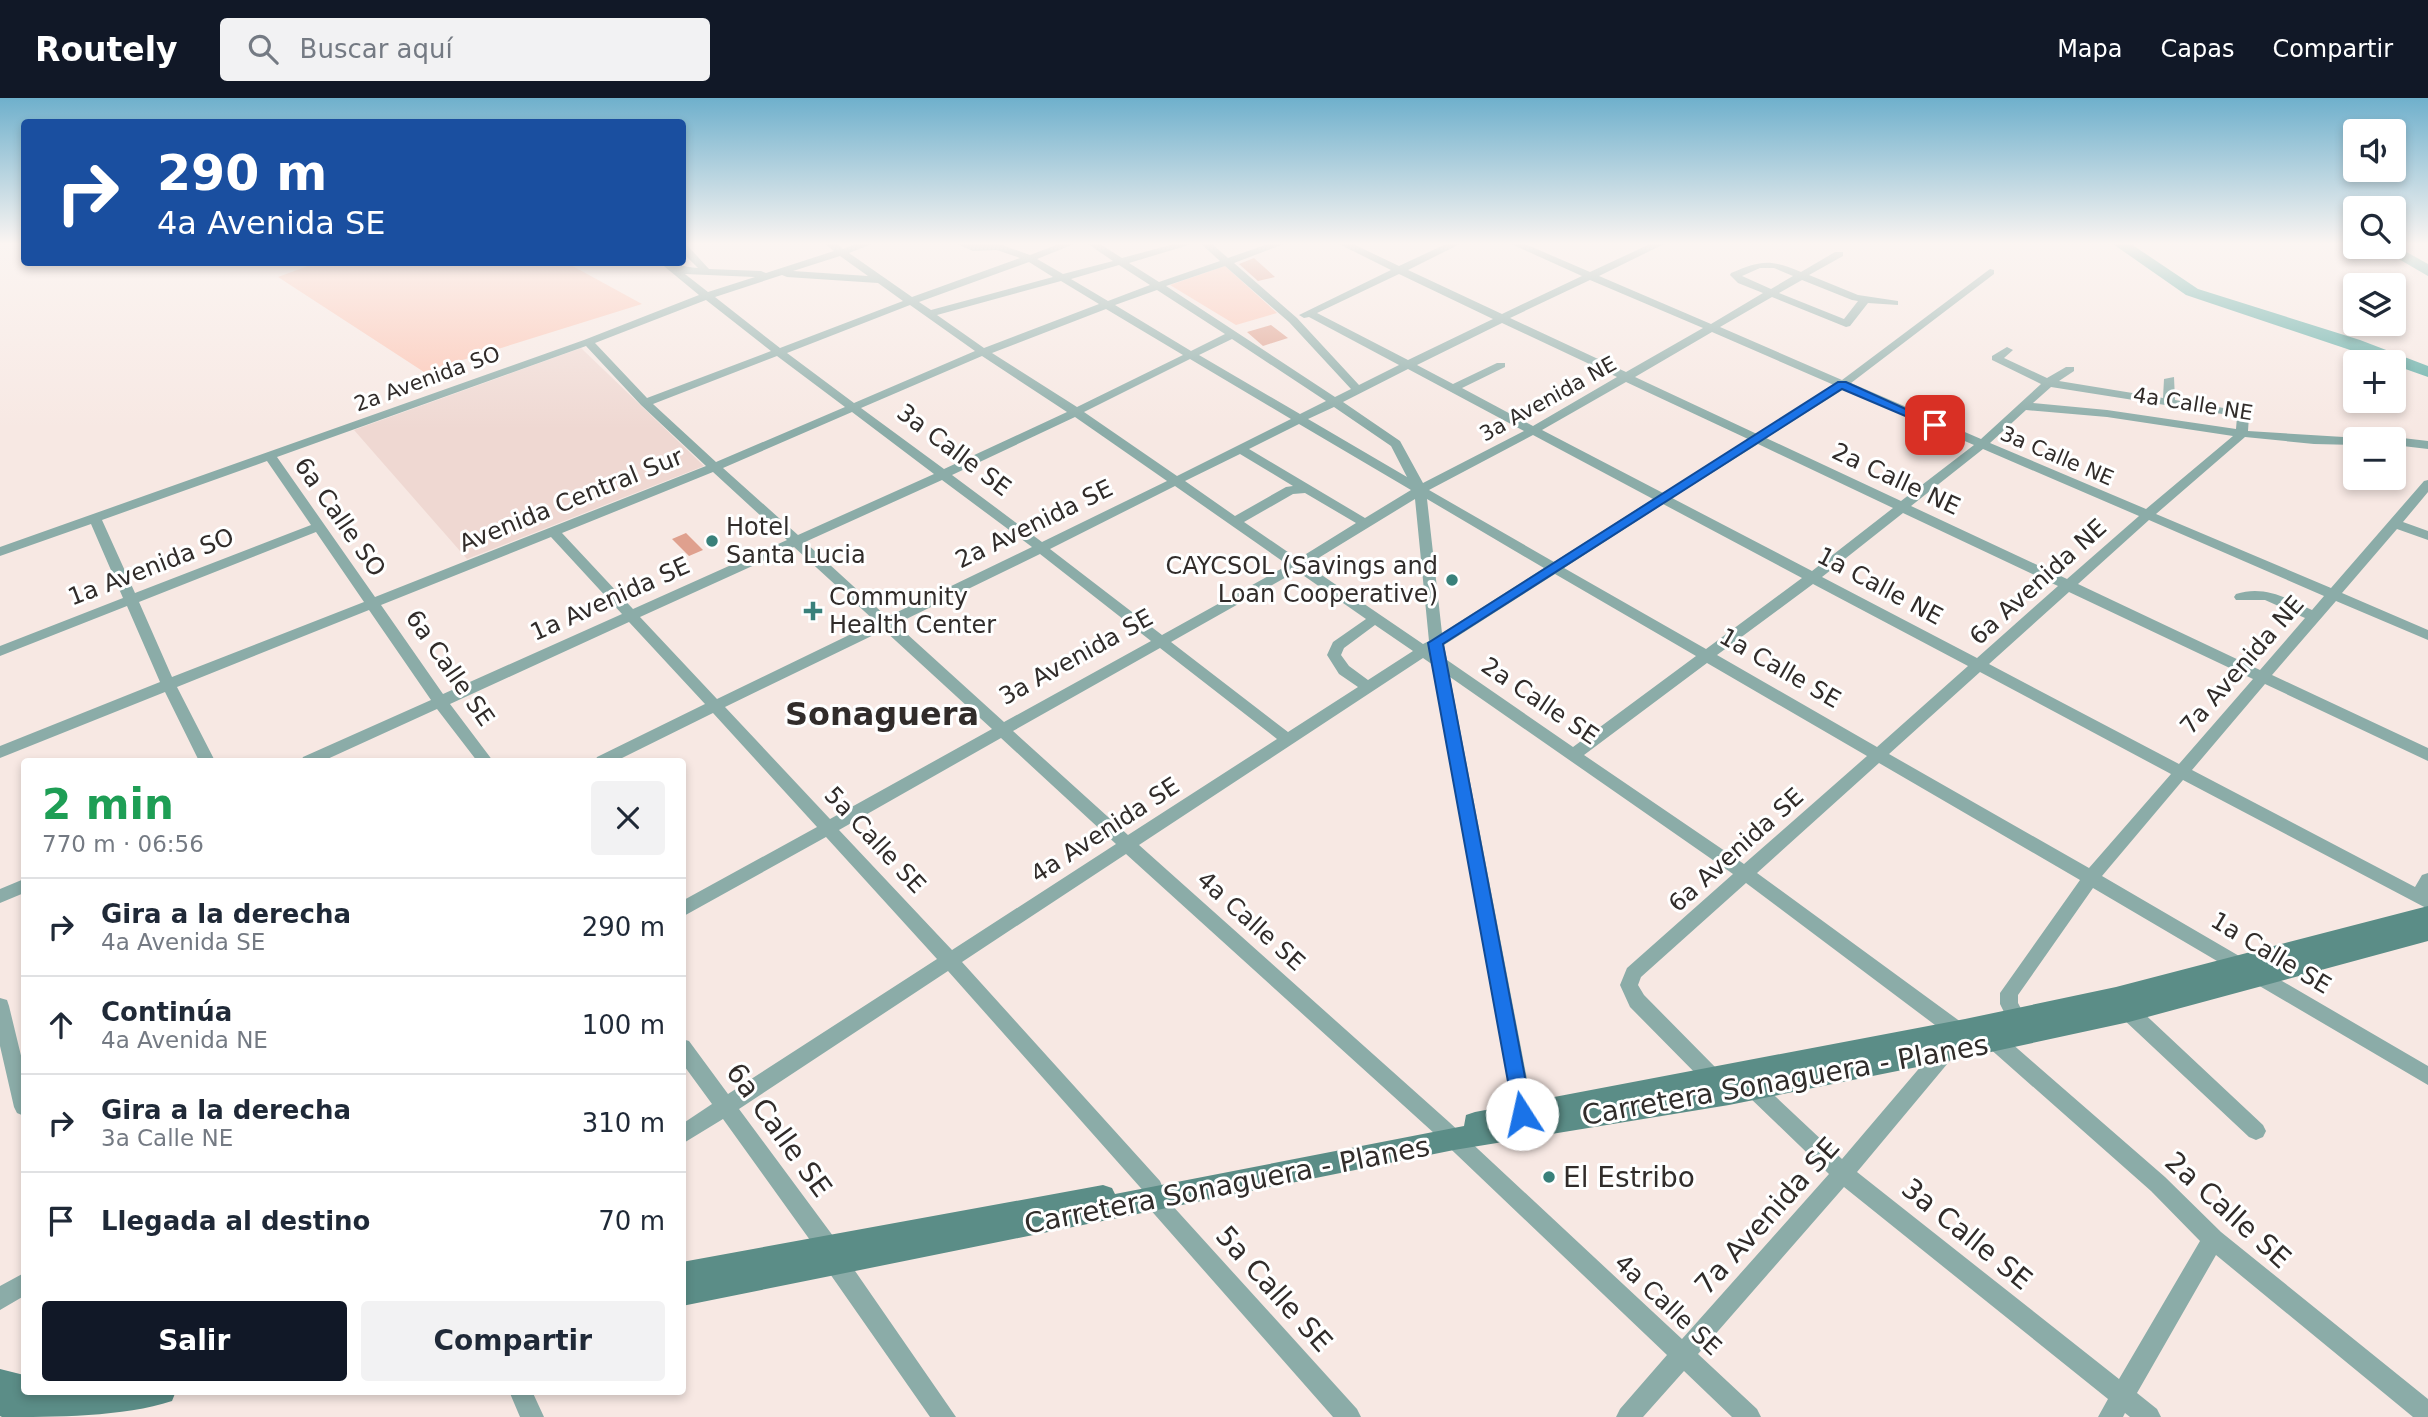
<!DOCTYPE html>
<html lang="es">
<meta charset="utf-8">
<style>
:root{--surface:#fff;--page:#f2f2f3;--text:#1f2937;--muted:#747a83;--line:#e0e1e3;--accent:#111827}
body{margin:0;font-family:"DejaVu Sans",sans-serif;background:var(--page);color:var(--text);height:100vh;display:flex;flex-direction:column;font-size:26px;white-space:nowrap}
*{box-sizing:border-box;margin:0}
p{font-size:23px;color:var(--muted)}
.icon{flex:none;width:38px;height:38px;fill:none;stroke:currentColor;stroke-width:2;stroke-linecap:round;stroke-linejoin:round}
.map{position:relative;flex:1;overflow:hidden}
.side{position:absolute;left:21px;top:660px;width:665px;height:637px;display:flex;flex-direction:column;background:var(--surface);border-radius:7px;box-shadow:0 4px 10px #0003}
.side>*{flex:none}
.top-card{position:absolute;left:21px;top:21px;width:665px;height:147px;border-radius:7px;box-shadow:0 4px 10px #0003;background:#1a4fa0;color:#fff;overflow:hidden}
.controls{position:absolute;left:2343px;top:21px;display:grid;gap:14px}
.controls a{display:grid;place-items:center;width:63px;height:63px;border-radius:7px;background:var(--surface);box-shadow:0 4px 10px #0003;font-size:35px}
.pin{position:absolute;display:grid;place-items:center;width:60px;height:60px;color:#fff;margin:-30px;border-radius:14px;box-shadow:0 4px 10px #0006}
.me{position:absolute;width:77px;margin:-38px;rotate:350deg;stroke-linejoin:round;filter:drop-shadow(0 0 5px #0008)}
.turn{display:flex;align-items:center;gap:24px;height:147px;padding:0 21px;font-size:32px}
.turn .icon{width:91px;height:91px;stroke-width:2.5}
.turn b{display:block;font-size:49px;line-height:60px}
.round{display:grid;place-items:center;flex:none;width:74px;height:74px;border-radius:7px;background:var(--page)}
.headline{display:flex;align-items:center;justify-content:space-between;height:119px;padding:0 21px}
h1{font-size:42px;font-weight:700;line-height:52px;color:#1e9e55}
.action{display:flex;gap:14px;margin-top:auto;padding:14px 21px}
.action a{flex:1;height:80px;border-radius:7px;background:var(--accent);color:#fff;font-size:28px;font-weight:700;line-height:80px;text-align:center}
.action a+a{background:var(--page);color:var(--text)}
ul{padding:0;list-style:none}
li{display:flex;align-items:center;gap:21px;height:98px;padding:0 21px;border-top:2px solid var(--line)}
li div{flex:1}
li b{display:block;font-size:26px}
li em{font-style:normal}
header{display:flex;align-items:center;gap:42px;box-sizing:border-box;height:98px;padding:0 35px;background:var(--accent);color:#fff}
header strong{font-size:33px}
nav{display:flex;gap:38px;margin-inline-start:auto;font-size:24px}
.search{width:490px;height:63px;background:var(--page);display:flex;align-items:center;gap:18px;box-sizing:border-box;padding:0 24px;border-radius:7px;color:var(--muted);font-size:26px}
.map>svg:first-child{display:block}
.built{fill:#efd8d2}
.green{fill:#fcc4b3}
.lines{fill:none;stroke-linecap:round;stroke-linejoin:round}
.river{fill:#5aaaa3;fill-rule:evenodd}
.building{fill:#dfa08e}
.minor{fill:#8baca8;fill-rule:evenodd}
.secondary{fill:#5b8d87;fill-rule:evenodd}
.route{fill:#1a73e8;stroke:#114b97;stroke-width:2}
.poi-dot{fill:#39807a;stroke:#fff;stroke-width:2.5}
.labels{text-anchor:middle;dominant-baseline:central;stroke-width:6;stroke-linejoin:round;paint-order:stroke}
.far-street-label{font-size:21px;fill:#312c2a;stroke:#fff}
.street-label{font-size:24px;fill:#312c2a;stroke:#fff}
.poi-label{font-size:24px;fill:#312c2a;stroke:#fff;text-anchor:start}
.near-street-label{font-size:28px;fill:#312c2a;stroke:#fff}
.near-poi-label{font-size:28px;fill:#312c2a;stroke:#fff;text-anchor:start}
.district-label{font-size:32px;font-weight:bold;fill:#312c2a;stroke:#fff}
</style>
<header>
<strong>Routely</strong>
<div class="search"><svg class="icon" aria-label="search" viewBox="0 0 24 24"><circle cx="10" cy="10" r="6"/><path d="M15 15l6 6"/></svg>Buscar aquí</div>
<nav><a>Mapa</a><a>Capas</a><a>Compartir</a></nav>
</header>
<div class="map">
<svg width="2428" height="1319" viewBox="0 0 2428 1319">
<rect width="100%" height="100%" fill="#f7e8e3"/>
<!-- built -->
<path class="built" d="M581 250 704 368 467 461 354 332Z"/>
<!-- green -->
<path class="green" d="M319 164 567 165 642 206 424 274 278 179Z
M1225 168 1277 215 1236 227 1170 187Z"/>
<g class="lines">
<!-- river -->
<path class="river" d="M2113 146H2131L2198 191 2360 242 2428 268V279L2394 267V264H2386L2186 197Z
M2394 147 2428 166V178L2378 149Z"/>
</g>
<!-- building -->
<path class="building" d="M1254 160 1275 179 1258 183 1239 166Z
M1271 227 1288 240 1263 248 1247 234Z
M686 435 703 452 689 458 672 441Z"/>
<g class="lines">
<!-- minor -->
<path class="minor" d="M682 146H686L709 171 761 173 766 175 834 153 825 146H837L843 151 856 146H872L849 155 912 199 1020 160 997 152 973 153 957 146H999L1030 157 1059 146H1074L1037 161 1063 176 1113 163 1088 146H1100L1122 160 1174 146H1192L1129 165 1159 184 1220 163 1201 146H1212L1228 160 1268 146H1284L1234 165 1297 220 1359 287 1399 267 1309 219 1304 220 1299 217 1391 172 1339 146H1353L1399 168 1446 146H1460L1408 172 1502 216 1582 178 1511 146H1525L1590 174 1650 146H1664L1599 178 1711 226 1763 195 1738 185 1730 177 1731 175C1762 162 1770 161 1801 174L1835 154H1843V158L1809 177 1858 197 1898 203V207L1868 205 1850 228 1846 229 1772 199 1720 229 1842 282 1990 171 1994 172V176L1851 285 1981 341 2041 286 1992 262V258L2007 249 2013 252 2004 260 2047 280 2066 269H2074V273L2059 283 2163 300 2164 281 2174 279 2175 302 2242 313 2249 318 2248 333 2360 340 2356 341V347L2314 346 2245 339 2156 416 2331 490 2424 383 2428 382V394L2403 424 2428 433V442L2397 431 2342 495 2428 532V542L2336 503 2272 577 2428 650V663L2265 586 2192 672 2415 789 2422 777 2428 775V811L2183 682 2102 778 2428 968V987L2093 790 2018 897V905L2026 920 2024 926 2017 928 2010 926 2000 906V895L2080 782 1879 665 1757 775 1965 927 1967 933 1965 939 1958 941 1951 939 1746 785 1641 879 1638 887 1644 897 1720 974 1723 980 1720 986 1713 989 1706 986 1630 909 1620 887 1627 870 1733 776 1450 579 1535 1023 1532 1029 1525 1032 1518 1029 1433 567 1423 560 1139 747 1449 1024 1682 1241 1829 1076 1747 997 1744 991 1747 985 1754 982 1761 985 1842 1061 1939 947 1946 945 1953 947 1956 953 1953 959 1857 1074 2119 1281 2200 1143 2151 1093 1988 949 1985 943 1988 937 1995 935 2002 937 2165 1079 2221 1134 2428 1301V1319H2413L2216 1157 2137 1295 2157 1311 2161 1319H2130L2125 1315 2123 1319H2098L2108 1301 1844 1089 1698 1256 1757 1311 1761 1319H1732L1684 1273 1643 1319H1616L1620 1311 1667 1257 1435 1036 1126 756 962 864 1160 1083 1163 1090 1161 1095 1357 1311 1361 1319H1333L1148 1109 1145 1102 1147 1097 948 873 739 1011 836 1142 839 1149 836 1155 844 1157 956 1319H930L828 1173 825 1165 828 1159 820 1156 723 1021 682 1046V1026L712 1006 682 965V941L689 943 728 996 937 861 826 739 682 819V803L817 729 713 615 616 663H595L597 659 705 606 629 524 450 606 493 663H477L437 611 323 663H301L303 659 431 602 369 512 177 589 215 663H199L165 594 0 660V648L160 584 127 508 0 558V548L123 500 91 426 0 458V449L584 242 699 197 659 164C673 164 683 169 698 170L682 154ZM840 158 868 178 793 173ZM1029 164 1053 179 931 212 919 204ZM1119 167 1150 187 1108 203 1071 181ZM1225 168 1289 224 1351 291 1335 299 1166 188ZM1760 170H1774L1793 178 1771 191 1742 178ZM685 176 755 179 708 194ZM1399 176 1493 221 1408 262 1317 215ZM782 177 787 179 878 185 903 203 780 250 715 199ZM1590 182 1703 230 1626 274 1510 220ZM1802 182 1852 202 1858 203 1844 221 1779 195ZM1061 183 1099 206 984 250 937 217ZM1157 192 1225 236 1191 253 1115 207ZM706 202 771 253 647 300 595 245ZM910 207 975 253 854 305 787 255ZM1106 211 1183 257 1077 309 992 255ZM1502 225 1617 279 1533 328 1462 290 1505 269V265H1497L1453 286 1417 267ZM1712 234 1834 287 1757 336 1635 279ZM1232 241 1326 303 1300 316 1199 257ZM586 248 641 307 706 368 375 499 277 359ZM777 258 845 309 716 364 653 306ZM982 258 1067 314 944 371 861 310ZM1190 261 1291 321 1177 378 1084 314ZM1408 271 1524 333 1423 385 1400 343 1343 304ZM1626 284 1748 341 1663 395 1542 332ZM2051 289 2235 318 2237 319 2236 331 2107 312 2033 305ZM1844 291 1974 347 1901 403 1766 340ZM1334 309 1391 348 1407 379 1308 321ZM2026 312 2107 319 2233 338 2146 411 1990 345ZM852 314 934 376 798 437 723 370ZM1075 319 1167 383 1042 444 952 377ZM1299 326 1411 392 1365 420 1249 351ZM1533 337 1653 401 1554 464 1429 392ZM1758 346 1893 410 1812 473 1672 400ZM1983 351 2139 418 2067 481 1911 408ZM1240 356 1293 388 1286 389 1235 418 1185 383ZM267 363 311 427 135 495 102 422ZM713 374 787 442 633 511 562 435ZM942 382 1032 449 887 519 805 444ZM1175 388 1288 467 1162 537 1050 451ZM1305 395 1356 425 1298 461 1244 424 1293 396ZM1415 401 1429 543 1423 546 1307 467ZM1427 401 1544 470 1442 535ZM1663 406 1802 480 1706 551 1564 470ZM1903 415 2058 488 1977 560 1822 479ZM2149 422 2324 498 2312 512C2287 500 2264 487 2236 496L2234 499 2236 502H2265L2305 520 2260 572 2078 486ZM316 434 364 504 172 579 139 504ZM551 439 622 516 443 596 381 507ZM794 449 876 524 717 601 640 519ZM1040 456 1151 543 1004 624 896 526ZM1297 473 1366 521 1333 544 1327 557 1339 576 1358 589 1288 634 1171 544ZM1555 476 1696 558 1573 649 1447 562 1444 547ZM1813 486 1968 568 1877 649 1717 557ZM2069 494 2253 581 2179 666 1989 566ZM1375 527 1413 553 1368 582 1349 568 1341 557 1344 550ZM884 532 992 631 830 721 725 609ZM1160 550 1277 641 1128 737 1013 633ZM1707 565 1867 658 1744 766 1584 657ZM1980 574 2171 676 2089 770 1889 656ZM1001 640 1116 746 952 852 839 732Z
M2394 339 2428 343V351L2394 347V341H2389Z
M24 781V795L0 805V791Z
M0 900 7 902 9 908 24 970V1018L17 1015 14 1009 0 948Z
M2129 906 2136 908 2263 1027 2266 1033 2263 1039 2256 1042 2249 1039 2122 920 2120 914 2122 908Z
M24 1175V1198L0 1212V1188Z
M509 1293H532L544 1319H520Z"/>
<!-- secondary -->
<path class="secondary" d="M2428 808V843L2129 924 1977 957 1729 1007 1454 1052 682 1208V1164L1103 1087 1112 1090 1115 1096 1464 1028 1466 1017 1475 1014 1965 921 2116 889Z
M0 1271 24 1277V1293H176L172 1303C124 1319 54 1319 2 1319L0 1318Z"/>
</g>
<!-- sky -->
<linearGradient id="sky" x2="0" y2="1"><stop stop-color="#6fb0cc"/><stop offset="0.44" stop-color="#fbf5f2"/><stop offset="1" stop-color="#fbf5f2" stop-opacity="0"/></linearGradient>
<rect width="2428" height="331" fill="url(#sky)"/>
<!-- route -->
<path class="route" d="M1838 284H1846L1941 327 1931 329 1842 291 1443 546 1532 1016 1529 1022 1522 1025 1515 1022 1428 545Z"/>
<!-- markers -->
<g class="poi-dot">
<circle cx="712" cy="443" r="7"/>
<circle cx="1452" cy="482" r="7"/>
<path d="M809.5 502.5h7v7h7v7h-7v7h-7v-7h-7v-7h7z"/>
<circle cx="1549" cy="1079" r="7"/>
</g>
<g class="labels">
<!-- far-street labels -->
<g class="far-street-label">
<text transform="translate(427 281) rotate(-20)">2a Avenida SO</text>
<text transform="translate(1548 301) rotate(-29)">3a Avenida NE</text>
<text transform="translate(2193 306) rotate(9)">4a Calle NE</text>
<text transform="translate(2057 358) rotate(23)">3a Calle NE</text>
</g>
<!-- street labels -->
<g class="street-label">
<text transform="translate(954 352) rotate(37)">3a Calle SE</text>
<text transform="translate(1896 381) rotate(25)">2a Calle NE</text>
<text transform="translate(571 402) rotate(-22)">Avenida Central Sur</text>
<text transform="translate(340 419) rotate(55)">6a Calle SO</text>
<text transform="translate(1034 426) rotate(-26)">2a Avenida SE</text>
<text transform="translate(151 469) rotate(-21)">1a Avenida SO</text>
<text transform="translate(2038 484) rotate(-42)">6a Avenida NE</text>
<text transform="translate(1880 488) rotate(28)">1a Calle NE</text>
<text transform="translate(610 501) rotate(-24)">1a Avenida SE</text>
<text transform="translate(1076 559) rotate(-29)">3a Avenida SE</text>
<text transform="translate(2242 567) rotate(-49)">7a Avenida NE</text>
<text transform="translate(450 570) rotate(55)">6a Calle SE</text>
<text transform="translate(1780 570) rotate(30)">1a Calle SE</text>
<text transform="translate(1540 603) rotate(34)">2a Calle SE</text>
<text transform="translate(1105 732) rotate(-33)">4a Avenida SE</text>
<text transform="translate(875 742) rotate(47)">5a Calle SE</text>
<text transform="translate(1736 752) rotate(-42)">6a Avenida SE</text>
<text transform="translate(1251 823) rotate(42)">4a Calle SE</text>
<text transform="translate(2271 855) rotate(31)">1a Calle SE</text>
<text transform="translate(1668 1207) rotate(43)">4a Calle SE</text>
</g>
<!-- poi labels -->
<g class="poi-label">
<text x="726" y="429">Hotel<tspan x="726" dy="28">Santa Lucia</tspan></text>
<text x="1438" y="468" text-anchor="end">CAYCSOL (Savings and<tspan x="1438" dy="28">Loan Cooperative)</tspan></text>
<text x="829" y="499">Community<tspan x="829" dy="28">Health Center</tspan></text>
</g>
<!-- near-street labels -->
<g class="near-street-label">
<text transform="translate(1785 982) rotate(-10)">Carretera Sonaguera - Planes</text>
<text transform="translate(779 1032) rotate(54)">6a Calle SE</text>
<text transform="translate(1227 1087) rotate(-11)">Carretera Sonaguera - Planes</text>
<text transform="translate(2228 1112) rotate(42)">2a Calle SE</text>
<text transform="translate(1767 1118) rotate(-48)">7a Avenida SE</text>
<text transform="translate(1967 1136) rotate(39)">3a Calle SE</text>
<text transform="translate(1274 1191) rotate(48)">5a Calle SE</text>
</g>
<!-- near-poi labels -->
<g class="near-poi-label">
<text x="1563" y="1079">El Estribo</text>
</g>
<!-- district labels -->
<g class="district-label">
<text x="882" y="616">Sonaguera</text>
</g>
</g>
</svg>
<div class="controls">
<a><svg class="icon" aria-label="sound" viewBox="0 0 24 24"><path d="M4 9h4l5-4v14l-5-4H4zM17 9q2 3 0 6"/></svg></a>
<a><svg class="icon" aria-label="search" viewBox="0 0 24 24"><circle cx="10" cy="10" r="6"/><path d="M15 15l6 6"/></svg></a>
<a><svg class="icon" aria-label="layers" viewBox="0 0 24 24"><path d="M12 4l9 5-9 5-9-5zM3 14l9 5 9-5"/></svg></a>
<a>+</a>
<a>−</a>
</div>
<div class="pin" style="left:1935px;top:327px;background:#d93025"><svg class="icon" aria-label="arrive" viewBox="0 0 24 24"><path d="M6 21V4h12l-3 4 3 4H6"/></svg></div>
<svg class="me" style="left:1522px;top:1016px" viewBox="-20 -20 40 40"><circle r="19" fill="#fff"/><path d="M0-13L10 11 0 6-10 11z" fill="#1a73e8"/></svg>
<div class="top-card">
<div class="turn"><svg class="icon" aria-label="right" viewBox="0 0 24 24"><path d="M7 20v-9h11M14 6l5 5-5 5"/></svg><div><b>290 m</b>4a Avenida SE</div></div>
</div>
<section class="side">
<div class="headline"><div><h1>2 min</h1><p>770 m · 06:56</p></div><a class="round"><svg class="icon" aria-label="close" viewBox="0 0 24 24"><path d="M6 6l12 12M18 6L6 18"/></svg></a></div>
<ul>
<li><svg class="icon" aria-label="right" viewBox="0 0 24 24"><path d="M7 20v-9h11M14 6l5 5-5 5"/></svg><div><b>Gira a la derecha</b><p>4a Avenida SE</p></div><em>290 m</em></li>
<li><svg class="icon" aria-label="ahead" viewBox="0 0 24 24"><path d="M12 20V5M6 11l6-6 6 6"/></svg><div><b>Continúa</b><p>4a Avenida NE</p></div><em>100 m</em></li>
<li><svg class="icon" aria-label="right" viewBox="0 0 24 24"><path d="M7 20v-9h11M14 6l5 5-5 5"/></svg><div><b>Gira a la derecha</b><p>3a Calle NE</p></div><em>310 m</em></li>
<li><svg class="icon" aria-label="arrive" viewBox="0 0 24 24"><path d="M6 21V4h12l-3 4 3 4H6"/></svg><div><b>Llegada al destino</b></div><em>70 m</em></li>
</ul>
<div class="action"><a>Salir</a><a>Compartir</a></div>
</section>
</div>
